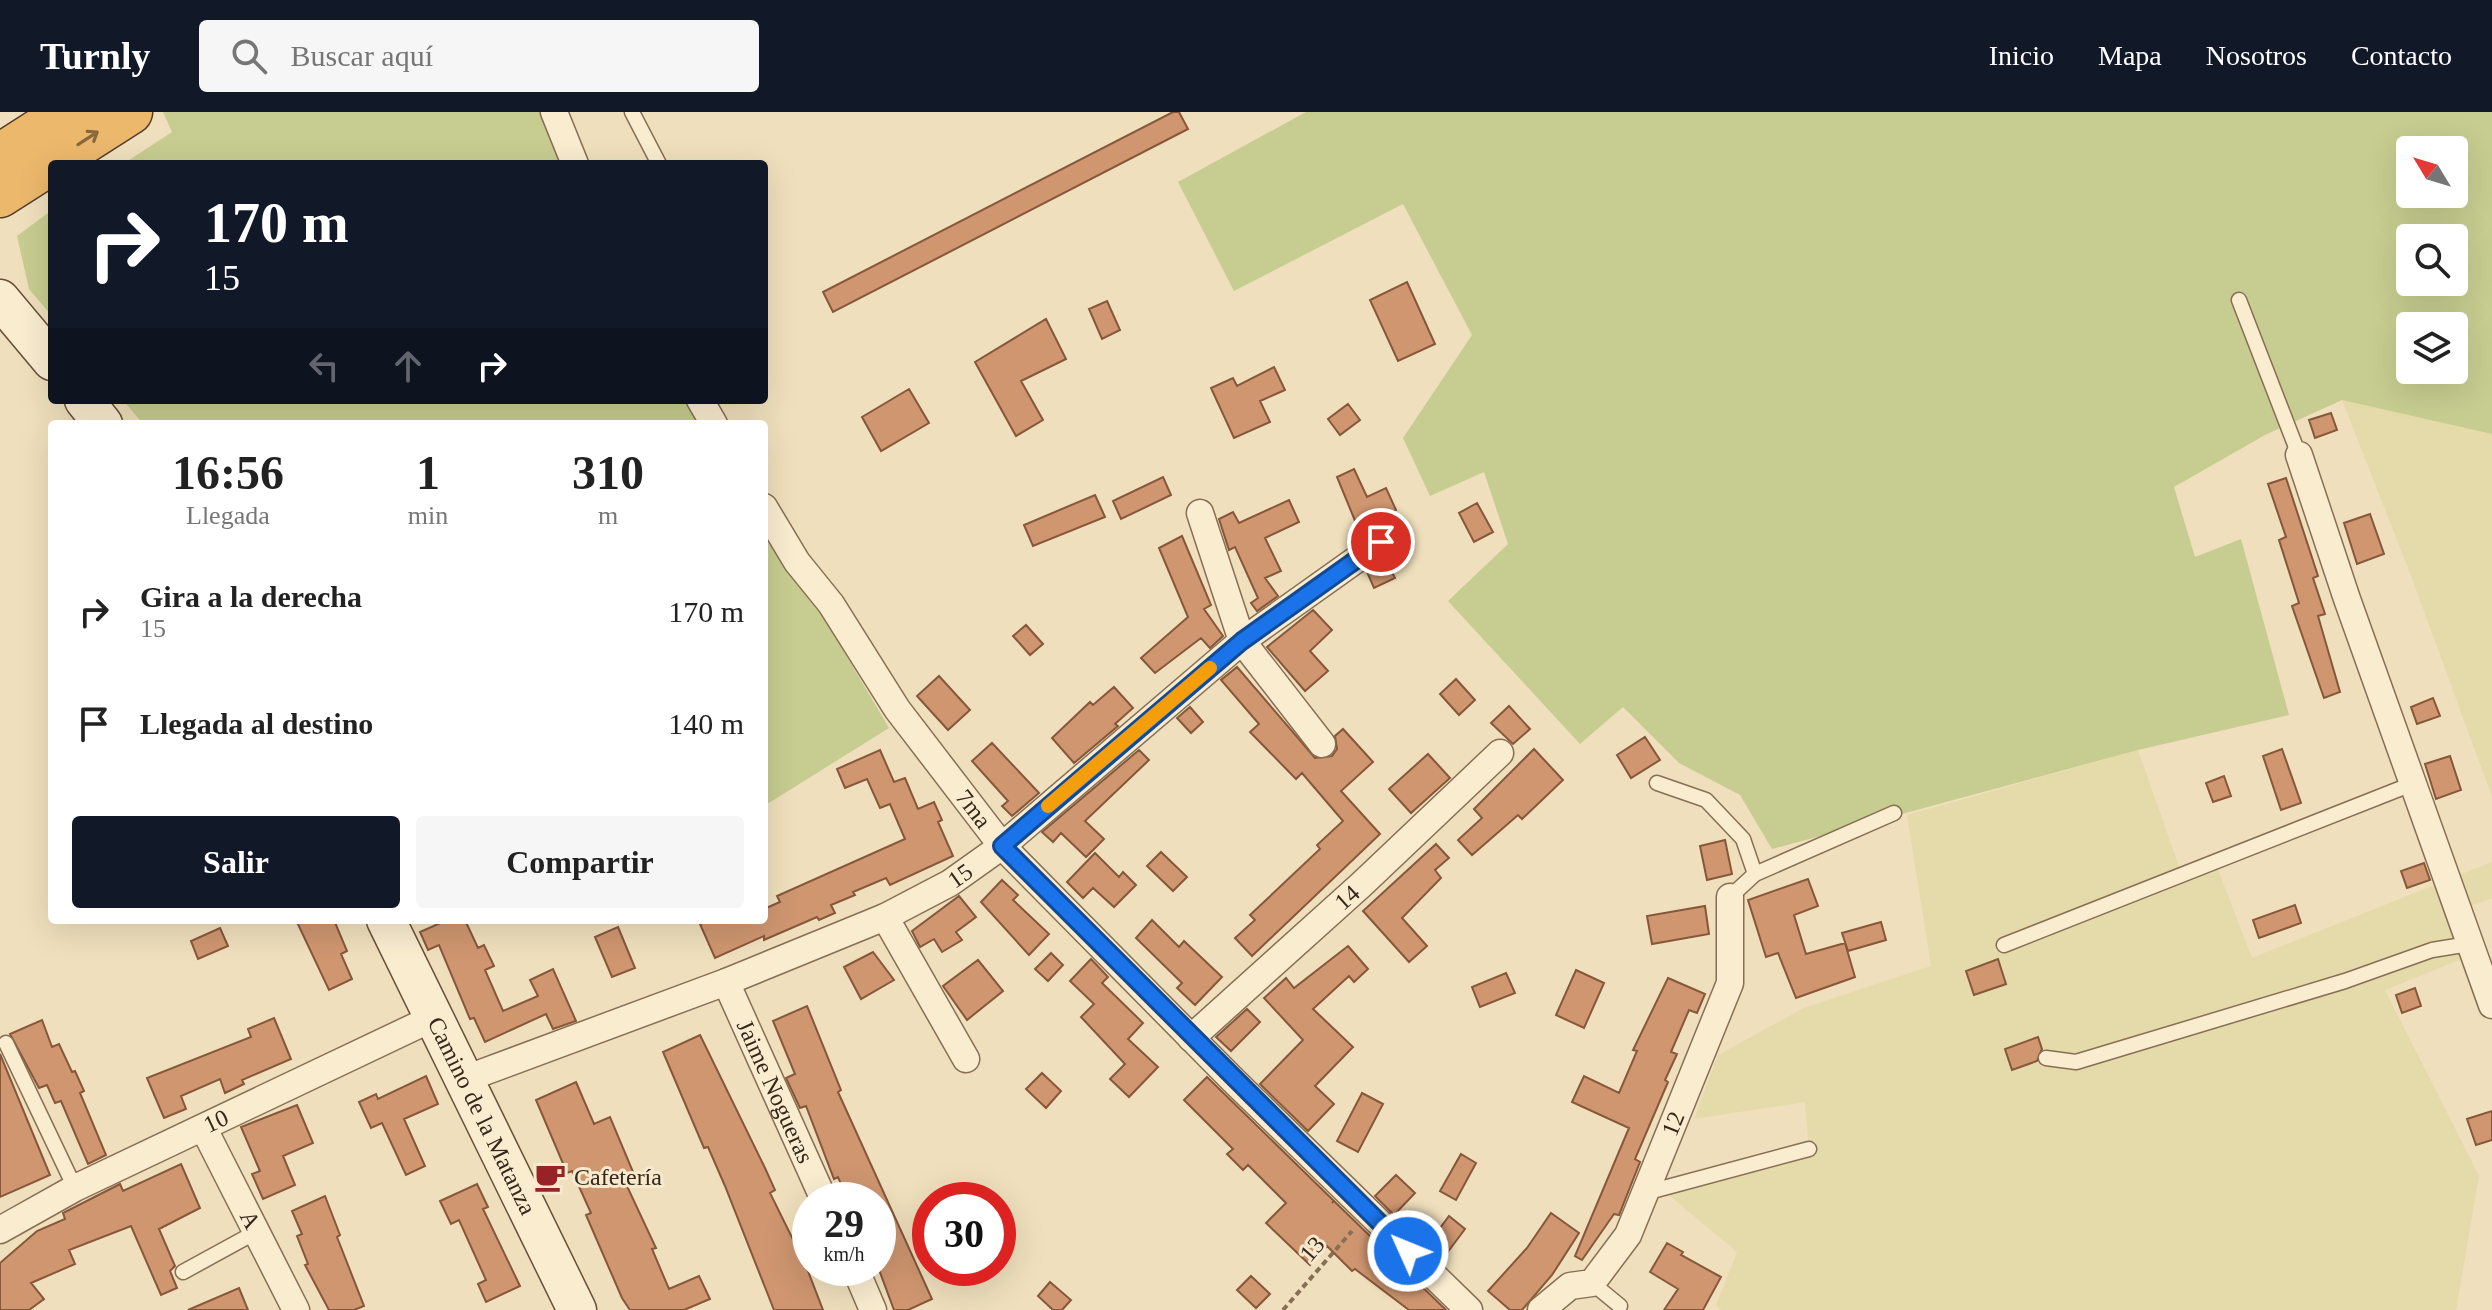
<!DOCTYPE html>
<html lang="es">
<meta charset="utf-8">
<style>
:root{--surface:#fff;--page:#f6f6f6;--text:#222;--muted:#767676;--accent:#111827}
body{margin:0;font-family:"Times New Roman",serif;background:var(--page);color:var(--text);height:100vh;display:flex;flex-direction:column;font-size:30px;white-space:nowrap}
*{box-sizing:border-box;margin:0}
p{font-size:26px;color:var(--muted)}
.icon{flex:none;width:44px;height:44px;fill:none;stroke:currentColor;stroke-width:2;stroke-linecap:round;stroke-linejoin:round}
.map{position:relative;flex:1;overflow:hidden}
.details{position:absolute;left:48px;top:308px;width:720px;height:504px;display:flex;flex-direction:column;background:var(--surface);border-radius:8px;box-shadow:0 8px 32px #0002}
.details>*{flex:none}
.guide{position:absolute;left:48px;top:48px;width:720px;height:244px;border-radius:8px;box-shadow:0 8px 32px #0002;background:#111827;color:#fff;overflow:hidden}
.needle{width:52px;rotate:308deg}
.tools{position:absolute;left:2396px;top:24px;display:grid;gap:16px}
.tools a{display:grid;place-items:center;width:72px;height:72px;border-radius:8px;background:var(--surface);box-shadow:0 8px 32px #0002;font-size:40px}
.speed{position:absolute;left:792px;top:1070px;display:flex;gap:16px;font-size:40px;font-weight:700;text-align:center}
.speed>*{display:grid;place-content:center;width:104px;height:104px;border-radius:50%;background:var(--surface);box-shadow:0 8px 32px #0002;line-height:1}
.speed small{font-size:20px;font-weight:400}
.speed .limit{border:12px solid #d22;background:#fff;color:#111}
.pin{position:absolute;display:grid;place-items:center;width:68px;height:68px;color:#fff;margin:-34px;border:4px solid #fff;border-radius:50%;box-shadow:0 2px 8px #0007}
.me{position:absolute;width:88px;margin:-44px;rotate:314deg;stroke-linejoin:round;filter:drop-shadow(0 0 6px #0008)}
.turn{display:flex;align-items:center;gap:28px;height:168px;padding:0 24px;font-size:36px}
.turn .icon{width:104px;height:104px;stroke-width:2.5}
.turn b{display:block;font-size:56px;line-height:68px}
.lanes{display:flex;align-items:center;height:76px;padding:0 24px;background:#0003;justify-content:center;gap:40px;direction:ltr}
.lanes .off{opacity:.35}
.eta{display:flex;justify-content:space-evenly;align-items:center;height:136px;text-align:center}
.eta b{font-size:48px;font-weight:600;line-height:56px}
.primary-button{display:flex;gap:16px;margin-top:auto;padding:16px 24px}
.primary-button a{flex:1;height:92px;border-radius:8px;background:var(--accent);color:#fff;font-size:32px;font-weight:600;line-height:92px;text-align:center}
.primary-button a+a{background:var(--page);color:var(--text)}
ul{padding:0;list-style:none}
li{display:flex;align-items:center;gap:24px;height:112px;padding:0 24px}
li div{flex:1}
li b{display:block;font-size:30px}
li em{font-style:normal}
header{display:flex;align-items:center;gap:48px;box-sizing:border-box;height:112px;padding:0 40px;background:var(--accent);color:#fff}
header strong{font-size:38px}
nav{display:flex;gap:44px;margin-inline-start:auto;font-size:28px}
.search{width:560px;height:72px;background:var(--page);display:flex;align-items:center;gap:20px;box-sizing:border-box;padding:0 28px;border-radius:8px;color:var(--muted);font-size:30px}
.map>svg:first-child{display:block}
.farmland{fill:#e5daa9}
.green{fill:#c7cd90;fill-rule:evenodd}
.building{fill:#cf9670;stroke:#87573a;stroke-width:2}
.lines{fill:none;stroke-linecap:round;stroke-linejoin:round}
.service-casing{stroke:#876f55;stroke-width:17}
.minor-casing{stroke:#876f55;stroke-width:29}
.secondary-casing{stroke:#685039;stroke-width:41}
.trunk-casing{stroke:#543d2a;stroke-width:47}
.path{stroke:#876f55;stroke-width:4;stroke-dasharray:6 4;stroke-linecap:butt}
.service{stroke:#faeccf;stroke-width:14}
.minor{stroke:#faeccf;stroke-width:26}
.secondary{stroke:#faeccf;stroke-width:38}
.trunk{stroke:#ecb86c;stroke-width:44}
.oneway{stroke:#87683f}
.route-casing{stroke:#114b97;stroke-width:20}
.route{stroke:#1a73e8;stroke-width:14}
.slow{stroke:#f59e0b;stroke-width:14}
.labels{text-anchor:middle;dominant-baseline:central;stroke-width:6;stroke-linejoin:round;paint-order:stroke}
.street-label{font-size:24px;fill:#35271b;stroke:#f6e9cc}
.poi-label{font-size:24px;fill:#35271b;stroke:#f6e9cc;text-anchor:start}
</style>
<header>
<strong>Turnly</strong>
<div class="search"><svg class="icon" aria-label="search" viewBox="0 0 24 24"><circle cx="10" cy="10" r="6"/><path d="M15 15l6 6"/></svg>Buscar aquí</div>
<nav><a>Inicio</a><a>Mapa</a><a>Nosotros</a><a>Contacto</a></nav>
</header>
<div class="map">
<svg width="2492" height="1198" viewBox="0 0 2492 1198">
<rect width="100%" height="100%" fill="#efdfbc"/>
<!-- farmland -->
<path class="farmland" d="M2342 288 2492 322V685L2410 461Z
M2138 638 2181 760 2215 750 2252 846 2492 750V786L2462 797 2479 840 2385 878 2479 1064 2456 1198H1721L1716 1193 1737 1140 1669 1083 1809 1037 1805 990 1694 1007 1718 943 1804 896 1931 854 1907 703Z"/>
<!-- green -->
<path class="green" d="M163 0H541L562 52H123L172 20Z
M1306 0H2492V322L2342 288 2265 323 2174 375 2195 445 2241 427 2289 603 2138 638 1772 737 1740 683 1679 651 1623 595 1580 632 1448 489 1508 432 1484 360 1430 384 1403 326 1472 223 1403 92 1234 179 1178 70ZM2410 38H2454V82H2410ZM2410 126H2454V170H2410ZM2410 214H2454V258H2410Z
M52 98V204L29 177 17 124Z
M123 288H694L710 312H143Z
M764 404 889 616 764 694Z"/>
<!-- building -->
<path class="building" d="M1173 0H1179L1188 17 833 200 823 180Z
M1407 170 1435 232 1398 249 1370 188Z
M1107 189 1120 218 1102 227 1089 197Z
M1046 207 1066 247 1021 269 1043 308 1016 324 975 250Z
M1274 255 1285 278 1260 289 1270 310 1234 326 1211 276 1233 266 1237 274Z
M909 277 929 311 881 339 862 305Z
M1348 292 1360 308 1340 323 1328 307Z
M2331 301 2337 318 2315 326 2309 308Z
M1354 357 1367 385 1386 376 1396 398 1358 416 1337 365Z
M1163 365 1171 383 1121 407 1113 389Z
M2286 366 2318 464 2313 466 2325 502 2318 504 2340 580 2324 586 2292 494 2299 491 2279 428 2286 425 2268 372Z
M1095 383 1105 405 1033 434 1024 413Z
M1289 388 1299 410 1265 426 1281 459 1265 466 1278 484 1257 499 1251 491 1258 486 1235 435 1229 438 1219 407 1233 400 1239 411Z
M1477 391 1493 420 1474 430 1459 401Z
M2370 402 2384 442 2357 452 2344 411Z
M1182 424 1211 493 1204 497 1223 524 1210 536 1201 526 1155 561 1141 546 1188 505 1159 436Z
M1386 448 1395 466 1374 476 1367 460Z
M1313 498 1332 518 1310 539 1328 559 1305 579 1267 535Z
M1026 513 1043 532 1030 543 1013 524Z
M1237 555 1315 646 1332 644 1337 637 1335 624 1343 617 1373 650 1341 679 1380 722 1252 844 1235 826 1255 808 1250 803 1320 737 1317 733 1343 709 1302 661 1296 667 1250 620 1259 612 1221 568Z
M939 564 970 598 948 618 917 584Z
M1456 567 1475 588 1459 603 1440 582Z
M1114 575 1133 596 1115 612 1118 614 1074 651 1052 626 1090 590 1093 593Z
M2433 586 2440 604 2417 612 2411 595Z
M1509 594 1530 617 1513 632 1491 611Z
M1190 595 1203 610 1191 621 1177 606Z
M1645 625 1660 648 1631 666 1617 643Z
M992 631 1039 681 1012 704 1002 694 1008 689 972 649Z
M1534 637 1563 668 1522 707 1518 703 1472 743 1458 728 1482 706 1474 697Z
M2282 637 2301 691 2281 698 2263 644Z
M880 638 894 670 905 666 918 697 934 690 942 708 938 710 953 744 890 773 886 766 853 780 855 783 831 793 835 801 819 808 817 805 764 828V824L715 846 700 812 710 808H764V797L780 790 777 784 905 727 890 692 880 696 867 667 845 676 837 657Z
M1139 638 1149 648 1085 709 1104 727 1086 745 1061 721 1053 730 1042 720Z
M1428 642 1450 666 1411 701 1389 677Z
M2450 644 2461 678 2436 687 2425 652Z
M2224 664 2231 684 2213 690 2206 671Z
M1725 728 1732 762 1707 768 1700 734Z
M1436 732 1449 746 1435 758 1441 766 1402 806 1427 834 1409 850 1363 799Z
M1161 740 1187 765 1173 779 1147 754Z
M1095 741 1119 765 1123 760 1136 773 1114 795 1093 776 1083 786 1067 770Z
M2424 751 2430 768 2407 776 2401 759Z
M1808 767 1818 794 1794 803 1806 842 1845 831 1855 865 1796 886 1778 841 1766 845 1748 788Z
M1002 768 1018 783 1013 788 1049 822 1029 843 981 790Z
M959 784 976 805 956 820 962 828 942 840 934 827 920 835 912 819Z
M2295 793 2301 811 2259 826 2253 808Z
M1705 794 1709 822 1652 832 1647 804Z
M296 808H334L347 839 341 842 352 867 329 878Z
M447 808H465L478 836 484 833 494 854 485 858 503 899 538 884 530 868 553 857 576 909 553 917 546 902 485 930 474 906 470 907 439 833 428 838 420 820Z
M1152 808 1179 835 1184 829 1222 865 1195 893 1177 876 1182 871 1136 826Z
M1881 810 1886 828 1848 839 1842 821Z
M618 815 635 856 612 865 595 825Z
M220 816 228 834 198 847 191 829Z
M1348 834 1368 857 1354 870 1349 864 1313 897 1353 935 1315 974 1334 992 1308 1019 1260 972 1303 928 1264 886 1286 866 1294 876Z
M873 840 894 868 861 887 844 855Z
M1051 841 1063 853 1048 869 1035 857Z
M1091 847 1108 865 1102 871 1143 911 1128 927 1158 955 1129 985 1110 967 1125 952 1081 905 1094 892 1070 869Z
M1998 847 2006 872 1974 883 1966 859Z
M978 848 1003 879 967 908 943 874Z
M1576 858 1604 871 1584 916 1556 903Z
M1506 861 1515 881 1480 895 1472 875Z
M1668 866 1705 882 1697 901 1689 898 1671 940 1677 942 1665 968 1668 970 1635 1047 1640 1050 1619 1103 1614 1102 1582 1148 1575 1144 1629 1016 1572 990 1584 964 1619 981 1637 939 1633 938Z
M2415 876 2421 894 2402 901 2396 883Z
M807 894 841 978 838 980 932 1187 908 1198H894L878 1155V1088H848L838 1065 834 1067 806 994 800 996 786 966 795 962 773 909Z
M1247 897 1260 910 1231 939 1216 925Z
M274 906 291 947 242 968 244 972 225 981 220 967 181 984 186 997 164 1006 147 966 251 925 248 917Z
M42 908 52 935 59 932 72 960 75 959 84 979 80 981 106 1043 88 1052 61 989 55 991 47 973 39 976 10 922Z
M700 923 765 1056 775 1078 770 1081 806 1154 823 1198H774L725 1074 708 1035 704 1036 663 940Z
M2038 925 2042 937 2037 949 2012 958 2005 937Z
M0 942 50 1063 0 1085Z
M1042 961 1061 979 1046 996 1026 977Z
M426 964 438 992 404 1007 425 1054 406 1063 382 1011 371 1016 359 990 376 982 378 987Z
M1207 965 1334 1089 1332 1091 1334 1089 1446 1198H1409L1355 1157 1352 1159 1327 1134 1310 1153 1266 1111 1286 1091 1248 1053 1243 1058 1227 1042 1233 1037 1184 988Z
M576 970 594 1012 610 1005 636 1067 626 1072 656 1136 652 1137 669 1177 699 1164 710 1187 684 1198H630L622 1186 586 1103 591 1101 572 1059 567 1061 536 988Z
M1362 981 1383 992 1358 1040 1337 1029Z
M297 993 313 1031 283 1044 295 1073 263 1087 252 1062 260 1059 241 1015Z
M2492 999V1028L2476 1033 2467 1007Z
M1461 1042 1476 1051 1456 1088 1440 1079Z
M181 1052 200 1096 159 1117 175 1154 170 1159 177 1176 161 1183 131 1114 69 1138 75 1152 31 1171 44 1187 29 1198H0V1151L37 1119 65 1107 63 1101 120 1072 123 1079Z
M1396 1063 1415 1081 1394 1103 1375 1084Z
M477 1072 488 1095 483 1097 520 1174 486 1190 478 1172 486 1168 459 1108 451 1112 440 1089Z
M325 1084 340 1123 337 1125 364 1194 354 1198H329L305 1153 308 1152 297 1124 302 1122 292 1099Z
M1551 1101 1579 1121 1552 1163 1522 1198H1510L1488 1179 1527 1136Z
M1449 1104 1465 1117 1441 1149 1427 1134Z
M1667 1131 1683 1140 1681 1143 1721 1165 1703 1198H1664L1678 1177 1650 1160Z
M1251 1164 1270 1182 1256 1196 1237 1178Z
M1050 1170 1071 1188 1062 1198H1053L1038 1184Z
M239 1176 248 1198H188Z"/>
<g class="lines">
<defs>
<path id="service" d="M632 0 659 52
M2239 188 2299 343
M1657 671 1706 688 1743 727 1755 762 1730 785
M1755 762 1894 701
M2004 833 2412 672
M6 931 75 1076
M2046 946 2076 950 2345 869 2432 838 2469 832
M1645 1081 1809 1037
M183 1160 258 1119
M1592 1171 1620 1194"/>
<g id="minor">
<path d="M554 0 575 52"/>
<path d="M700 288 714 312"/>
<path d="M2299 343 2347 487 2492 893"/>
<path id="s1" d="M764 395 797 450 831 492 897 597 1002 734 1233 968 1469 1198"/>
<path d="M1200 401 1242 529 1322 632"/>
<path d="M885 805 966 947"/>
<path id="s2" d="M726 870 824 1088"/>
<path id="s3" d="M1191 926 1362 772 1500 641"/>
<path id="s4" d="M465 967 726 870 885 805 950 771 1002 734 1242 529 1381 430"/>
<path id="s5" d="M204 1017 296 1198"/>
<path id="s6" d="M0 1118 75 1076 433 906"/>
<path d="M855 1156 873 1198"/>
<path id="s7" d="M1541 1198 1570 1174 1592 1171 1628 1123 1730 871V785"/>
</g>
<g id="secondary">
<path d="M0 187 52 249"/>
<path d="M84 288 103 312"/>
<path id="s8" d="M386 808 577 1198"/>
</g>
<path id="trunk" d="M0 44 69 0
M0 83 130 0"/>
</defs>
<!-- service casing -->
<use href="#service" class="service-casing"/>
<!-- minor casing -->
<use href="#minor" class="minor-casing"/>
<!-- secondary casing -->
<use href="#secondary" class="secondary-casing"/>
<!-- trunk casing -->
<use href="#trunk" class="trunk-casing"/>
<!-- path -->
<path class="path" d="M1283 1198 1352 1119"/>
<!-- service -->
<use href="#service" class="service"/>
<!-- minor -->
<use href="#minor" class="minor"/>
<!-- secondary -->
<use href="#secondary" class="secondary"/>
<!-- trunk -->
<use href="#trunk" class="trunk"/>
</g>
<!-- one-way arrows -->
<defs><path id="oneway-shaft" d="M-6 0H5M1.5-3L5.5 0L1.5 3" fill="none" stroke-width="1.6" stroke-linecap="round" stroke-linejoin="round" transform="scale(2)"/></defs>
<use class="oneway" href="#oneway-shaft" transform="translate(88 26) rotate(-33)"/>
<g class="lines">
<defs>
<path id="route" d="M1381 430 1242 529 1002 734 1408 1139"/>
</defs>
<!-- route casing -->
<use href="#route" class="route-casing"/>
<!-- route -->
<use href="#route" class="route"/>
<!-- slow -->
<path class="slow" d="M1048 694 1210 556"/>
</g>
<!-- icons -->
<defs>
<symbol id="cafe-bare" viewBox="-9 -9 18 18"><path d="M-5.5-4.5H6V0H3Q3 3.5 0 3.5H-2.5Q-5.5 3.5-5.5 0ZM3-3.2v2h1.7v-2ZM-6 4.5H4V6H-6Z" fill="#982326" stroke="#f6e9cc" stroke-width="2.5" paint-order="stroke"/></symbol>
</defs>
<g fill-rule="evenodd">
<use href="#cafe-bare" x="528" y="1043" width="44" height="44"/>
</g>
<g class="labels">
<!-- street labels -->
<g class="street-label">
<text stroke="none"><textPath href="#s1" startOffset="368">7ma</textPath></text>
<text stroke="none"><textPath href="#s4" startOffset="536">15</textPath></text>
<text stroke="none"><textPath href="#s3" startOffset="210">14</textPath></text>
<text stroke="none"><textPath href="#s2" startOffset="120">Jaime Nogueras</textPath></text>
<text stroke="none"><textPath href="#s8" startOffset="218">Camino de la Matanza</textPath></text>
<text stroke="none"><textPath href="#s6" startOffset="242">10</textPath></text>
<text stroke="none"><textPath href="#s7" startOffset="240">12</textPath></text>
<text stroke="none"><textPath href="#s5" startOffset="102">A</textPath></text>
<text transform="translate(1312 1137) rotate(-49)">13</text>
</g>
<!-- poi labels -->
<g class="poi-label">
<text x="574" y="1065">Cafetería</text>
</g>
</g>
</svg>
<div class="tools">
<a><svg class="needle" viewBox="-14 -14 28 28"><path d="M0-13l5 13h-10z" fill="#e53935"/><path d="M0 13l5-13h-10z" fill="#767676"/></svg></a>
<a><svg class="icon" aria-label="search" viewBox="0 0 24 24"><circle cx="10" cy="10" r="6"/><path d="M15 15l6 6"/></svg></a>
<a><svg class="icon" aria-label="layers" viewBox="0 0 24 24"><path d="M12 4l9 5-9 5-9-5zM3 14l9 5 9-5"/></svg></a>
</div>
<div class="speed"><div>29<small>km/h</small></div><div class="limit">30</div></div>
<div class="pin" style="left:1381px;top:430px;background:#d93025"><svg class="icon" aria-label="arrive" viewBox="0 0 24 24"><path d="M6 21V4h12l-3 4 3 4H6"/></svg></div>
<svg class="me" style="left:1408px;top:1139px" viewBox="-20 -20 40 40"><circle r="17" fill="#1a73e8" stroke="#fff" stroke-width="3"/><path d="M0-11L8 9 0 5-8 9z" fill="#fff"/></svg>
<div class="guide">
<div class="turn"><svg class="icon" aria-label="right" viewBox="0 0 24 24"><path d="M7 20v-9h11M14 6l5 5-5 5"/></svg><div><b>170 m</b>15</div></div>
<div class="lanes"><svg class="icon off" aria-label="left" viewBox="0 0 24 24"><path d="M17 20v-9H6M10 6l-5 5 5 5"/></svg><svg class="icon off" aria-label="ahead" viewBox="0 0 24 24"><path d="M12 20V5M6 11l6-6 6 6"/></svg><svg class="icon" aria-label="right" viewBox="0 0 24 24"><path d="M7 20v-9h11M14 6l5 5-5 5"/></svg></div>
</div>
<section class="details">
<div class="eta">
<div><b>16:56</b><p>Llegada</p></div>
<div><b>1</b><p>min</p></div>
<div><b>310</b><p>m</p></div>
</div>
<ul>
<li><svg class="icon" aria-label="right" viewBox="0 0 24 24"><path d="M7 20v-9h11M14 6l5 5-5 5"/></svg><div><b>Gira a la derecha</b><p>15</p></div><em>170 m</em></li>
<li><svg class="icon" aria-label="arrive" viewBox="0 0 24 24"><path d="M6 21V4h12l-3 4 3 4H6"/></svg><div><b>Llegada al destino</b></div><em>140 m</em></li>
</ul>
<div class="primary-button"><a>Salir</a><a>Compartir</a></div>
</section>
</div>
